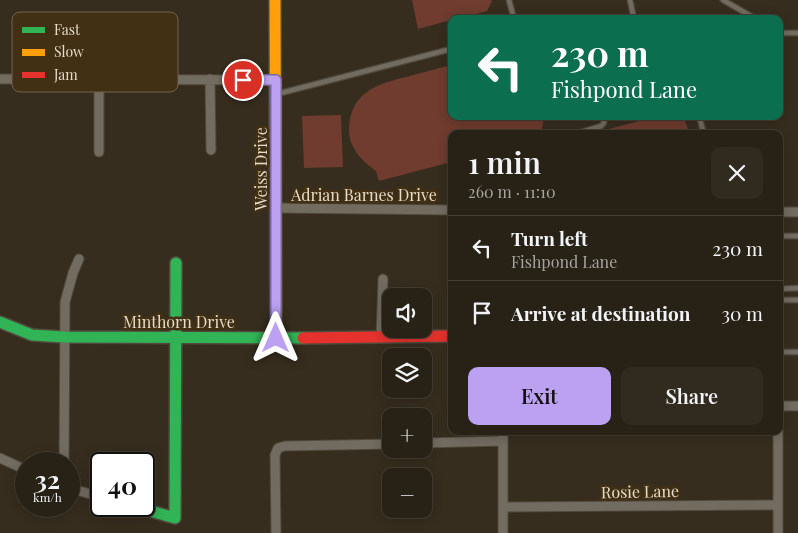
<!DOCTYPE html>
<meta charset="utf-8">
<style>
:root{--surface:#282216;--page:#302a1f;--text:#f1f3f6;--muted:#a5a4a1;--line:#443f35;--accent:#bca0f2}
body{margin:0;font-family:"Playfair Display",serif;background:var(--page);color:var(--text);height:100vh;display:flex;flex-direction:column;font-size:19px;white-space:nowrap}
*{box-sizing:border-box;margin:0}
p{font-size:16px;color:var(--muted)}
.icon{flex:none;width:28px;height:28px;fill:none;stroke:currentColor;stroke-width:2;stroke-linecap:round;stroke-linejoin:round}
.map{position:relative;flex:1;overflow:hidden}
.panel{position:absolute;left:448px;top:130px;width:335px;height:305px;display:flex;flex-direction:column;background:var(--surface);border-radius:10px;box-shadow:0 2px 12px #0003,0 0 0 1px var(--line)}
.panel>*{flex:none}
.top-card{position:absolute;left:448px;top:15px;width:335px;height:105px;border-radius:10px;box-shadow:0 2px 12px #0003,0 0 0 1px var(--line);background:#0b6e4f;color:#fff;overflow:hidden}
.buttons{position:absolute;left:382px;top:288px;display:grid;gap:10px}
.buttons a{display:grid;place-items:center;width:50px;height:50px;border-radius:10px;background:var(--surface);box-shadow:0 2px 12px #0003,0 0 0 1px var(--line);font-size:25px}
.speed{position:absolute;left:15px;top:452px;display:flex;gap:10px;font-size:25px;font-weight:700;text-align:center}
.speed>*{display:grid;place-content:center;width:65px;height:65px;border-radius:50%;background:var(--surface);box-shadow:0 2px 12px #0003,0 0 0 1px var(--line);line-height:1}
.speed small{font-size:12px;font-weight:400}
.speed .limit{border:2px solid #111;border-radius:8px;background:#fff;color:#111}
.pin{position:absolute;display:grid;place-items:center;width:42px;height:42px;color:#fff;margin:-21px;border:2px solid #fff;border-radius:50%;box-shadow:0 1px 5px #0007}
.me{position:absolute;width:55px;margin:-28px;rotate:0deg;stroke-linejoin:round;filter:drop-shadow(0 0 4px #0008)}
.turn{display:flex;align-items:center;gap:18px;height:105px;padding:0 20px;font-size:22px}
.turn .icon{width:65px;height:65px;stroke-width:2.5}
.turn b{display:block;font-size:35px;line-height:42px}
.round{display:grid;place-items:center;flex:none;width:52px;height:52px;border-radius:10px;background:var(--page)}
.headline{display:flex;align-items:center;justify-content:space-between;height:85px;padding:0 20px}
h1{font-size:30px;font-weight:600;line-height:38px}
.action{display:flex;gap:10px;margin-top:auto;padding:10px 20px}
.action a{flex:1;height:58px;border-radius:10px;background:var(--accent);color:#111;font-size:20px;font-weight:600;line-height:58px;text-align:center}
.action a+a{background:var(--page);color:var(--text)}
ul{padding:0;list-style:none}
li{display:flex;align-items:center;gap:15px;height:65px;padding:0 20px;border-top:1px solid var(--line)}
li div{flex:1}
li b{display:block;font-size:19px}
li em{font-style:normal}
.map>svg:first-child{display:block}
.green{fill:#6f3c2f}
.lines{fill:none;stroke-linecap:round;stroke-linejoin:round}
.lane-casing{stroke:#51493d;stroke-width:7}
.street-casing{stroke:#51493d;stroke-width:11}
.fast-casing{stroke:#51493d;stroke-width:14}
.slow-casing{stroke:#51493d;stroke-width:14}
.jam-casing{stroke:#51493d;stroke-width:14}
.lane{stroke:#726b60;stroke-width:4.5}
.street{stroke:#726b60;stroke-width:9}
.fast{stroke:#30b455;stroke-width:11}
.slow{stroke:#ff9f0a;stroke-width:11}
.jam{stroke:#e5322d;stroke-width:11}
.route-casing{stroke:#7a689d;stroke-width:12}
.route{stroke:#bca0f2;stroke-width:9}
.labels{text-anchor:middle;dominant-baseline:central;stroke-width:5;stroke-linejoin:round;paint-order:stroke}
.street-label{font-size:16px;fill:#e5dbcb;stroke:#413014}
.key{fill:#413014;stroke:#72634b;stroke-width:1}
.key-label{font-size:14px;fill:#e5dbcb}
</style>
<div class="map">
<svg width="798" height="533" viewBox="0 0 798 533">
<rect width="100%" height="100%" fill="#362d1e"/>
<!-- green -->
<path class="green" d="M412 0H491L492 1 487 11 457 19H451V20L418 29Z
M451 65V116H545L542 127 543 134H451V162L379 181 376 171C362 161 348 147 349 128 351 92 377 84 406 77 421 73 436 69 451 65Z
M341 115 343 167 304 168 302 116Z
M658 116H684L689 134H606L605 130Z"/>
<g class="lines">
<defs>
<path id="lane" d="M509 0 514 19
M630 0 634 19
M723 0 756 19
M779 31 782 33H798
M277 94 451 49
M699 116 704 134
M575 134 601 126 604 123V116
M779 236H798
M779 289 798 288
M779 300H798
M779 352H798"/>
<path id="street" d="M0 79 276 80
M210 79 211 150
M99 152V79
M276 208 451 210
M779 212H798
M381 338 383 279
M779 406H798
M503 431V533
M778 431V533
M424 443 503 441
M0 458 26 470
M64 464 65 302 73 273 79 259
M69 488 101 497
M503 507 778 505
M276 533 275 455 278 448 285 446 391 444"/>
<path id="fast" d="M0 322 32 335 64 337 303 338
M133 506 175 518 176 263"/>
<path id="slow" d="M275 0 276 338"/>
<path id="jam" d="M303 338 451 336"/>
</defs>
<!-- lane casing -->
<use href="#lane" class="lane-casing"/>
<!-- street casing -->
<use href="#street" class="street-casing"/>
<!-- fast casing -->
<use href="#fast" class="fast-casing"/>
<!-- slow casing -->
<use href="#slow" class="slow-casing"/>
<!-- jam casing -->
<use href="#jam" class="jam-casing"/>
<!-- lane -->
<use href="#lane" class="lane"/>
<!-- street -->
<use href="#street" class="street"/>
<!-- fast -->
<use href="#fast" class="fast"/>
<!-- slow -->
<use href="#slow" class="slow"/>
<!-- jam -->
<use href="#jam" class="jam"/>
</g>
<g class="lines">
<defs>
<path id="route" d="M243 80H276V338"/>
</defs>
<!-- route casing -->
<use href="#route" class="route-casing"/>
<!-- route -->
<use href="#route" class="route"/>
</g>
<g class="labels">
<!-- street labels -->
<g class="street-label">
<text transform="translate(260 169) rotate(-90)">Weiss Drive</text>
<text x="364" y="194">Adrian Barnes Drive</text>
<text x="179" y="321">Minthorn Drive</text>
<text transform="translate(640 491) rotate(-1)">Rosie Lane</text>
</g>
</g>
<!-- legend -->
<rect x="12" y="12" width="166" height="80" rx="8" class="key"/>
<rect x="22" y="27" width="23" height="6" fill="#30b455"/>
<rect x="22" y="49" width="23" height="7" fill="#ff9f0a"/>
<rect x="22" y="72" width="23" height="6" fill="#e5322d"/>
<g class="key-label">
<text x="54" y="35">Fast</text>
<text x="54" y="57">Slow</text>
<text x="54" y="80">Jam</text>
</g>
</svg>
<div class="buttons">
<a><svg class="icon" aria-label="sound" viewBox="0 0 24 24"><path d="M4 9h4l5-4v14l-5-4H4zM17 9q2 3 0 6"/></svg></a>
<a><svg class="icon" aria-label="layers" viewBox="0 0 24 24"><path d="M12 4l9 5-9 5-9-5zM3 14l9 5 9-5"/></svg></a>
<a>+</a>
<a>−</a>
</div>
<div class="speed"><div>32<small>km/h</small></div><div class="limit">40</div></div>
<div class="pin" style="left:243px;top:80px;background:#d93025"><svg class="icon" aria-label="arrive" viewBox="0 0 24 24"><path d="M6 21V4h12l-3 4 3 4H6"/></svg></div>
<svg class="me" style="left:276px;top:338px" viewBox="-20 -20 40 40"><path d="M0-17L14 15 0 8-14 15z" fill="#bca0f2" stroke="#fff" stroke-width="4"/></svg>
<div class="top-card">
<div class="turn"><svg class="icon" aria-label="left" viewBox="0 0 24 24"><path d="M17 20v-9H6M10 6l-5 5 5 5"/></svg><div><b>230 m</b>Fishpond Lane</div></div>
</div>
<section class="panel">
<div class="headline"><div><h1>1 min</h1><p>260 m · 11:10</p></div><a class="round"><svg class="icon" aria-label="close" viewBox="0 0 24 24"><path d="M6 6l12 12M18 6L6 18"/></svg></a></div>
<ul>
<li><svg class="icon" aria-label="left" viewBox="0 0 24 24"><path d="M17 20v-9H6M10 6l-5 5 5 5"/></svg><div><b>Turn left</b><p>Fishpond Lane</p></div><em>230 m</em></li>
<li><svg class="icon" aria-label="arrive" viewBox="0 0 24 24"><path d="M6 21V4h12l-3 4 3 4H6"/></svg><div><b>Arrive at destination</b></div><em>30 m</em></li>
</ul>
<div class="action"><a>Exit</a><a>Share</a></div>
</section>
</div>
